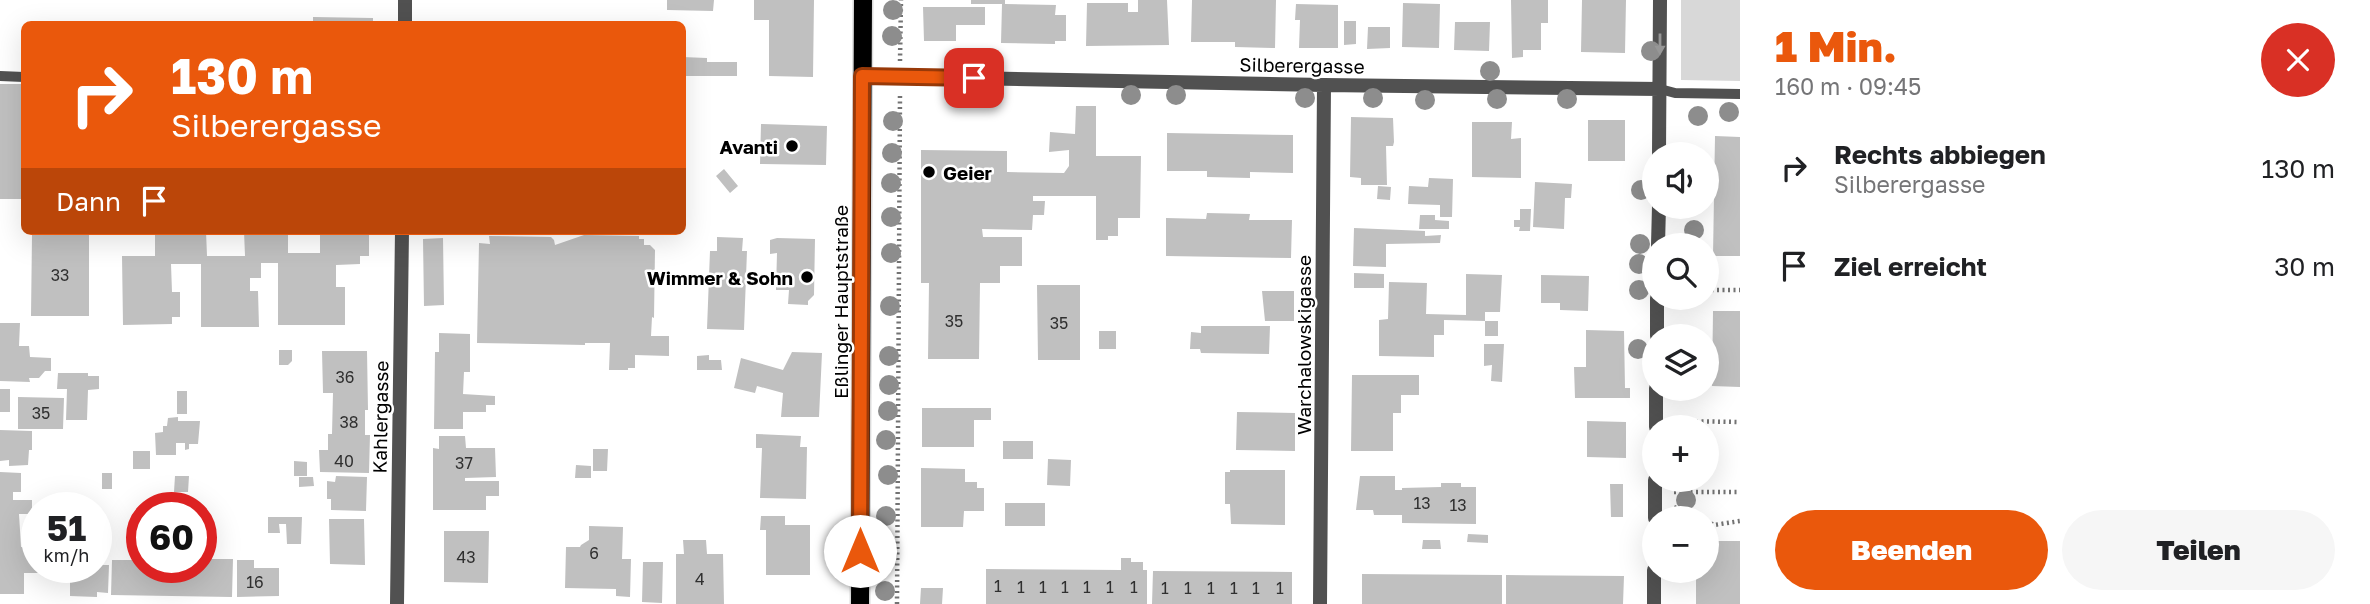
<!DOCTYPE html>
<html lang="de">
<meta charset="utf-8">
<style>
:root{--surface:#fff;--page:#f6f6f6;--text:#202124;--muted:#757577;--accent:#ea580c}
body{margin:0;font-family:"Golos Text",sans-serif;background:var(--page);color:var(--text);height:100vh;display:flex;flex-direction:column;font-size:26px;white-space:nowrap}
*{box-sizing:border-box;margin:0}
p{font-size:23px;color:var(--muted)}
.icon{flex:none;width:38px;height:38px;fill:none;stroke:currentColor;stroke-width:2;stroke-linecap:round;stroke-linejoin:round}
.map{position:relative;flex:1;overflow:hidden}
.drawer{display:flex;flex-direction:column;background:var(--surface);width:630px}
.drawer>*{flex:none}
.top-card{position:absolute;left:21px;top:21px;width:665px;height:214px;border-radius:10px;box-shadow:0 7px 28px #0002;background:#ea580c;color:#fff;overflow:hidden}
.tools{position:absolute;left:1642px;top:142px;display:grid;gap:14px}
.tools a{display:grid;place-items:center;width:77px;height:77px;border-radius:50%;background:var(--surface);box-shadow:0 7px 28px #0002;font-size:35px}
.speed{position:absolute;left:21px;top:492px;display:flex;gap:14px;font-size:35px;font-weight:700;text-align:center}
.speed>*{display:grid;place-content:center;width:91px;height:91px;border-radius:50%;background:var(--surface);box-shadow:0 7px 28px #0002;line-height:1}
.speed small{font-size:18px;font-weight:400}
.speed .limit{border:10px solid #d22;background:#fff;color:#111}
.pin{position:absolute;display:grid;place-items:center;width:60px;height:60px;color:#fff;margin:-30px;border-radius:14px;box-shadow:0 4px 10px #0006}
.me{position:absolute;width:77px;margin:-38px;rotate:0deg;stroke-linejoin:round;filter:drop-shadow(0 0 5px #0008)}
.turn{display:flex;align-items:center;gap:24px;height:147px;padding:0 35px;font-size:32px}
.turn .icon{width:91px;height:91px;stroke-width:2.5}
.turn b{display:block;font-size:49px;line-height:60px}
.then{display:flex;align-items:center;height:66px;padding:0 35px;background:#0003;gap:14px;font-size:26px}
.round{display:grid;place-items:center;flex:none;width:74px;height:74px;border-radius:37px;background:var(--page)}
.overview{display:flex;align-items:center;justify-content:space-between;height:119px;padding:0 35px}
h1{font-size:42px;font-weight:800;line-height:52px;color:var(--accent)}
.button{display:flex;gap:14px;margin-top:auto;padding:14px 35px}
.button a{flex:1;height:80px;border-radius:42px;background:var(--accent);color:#fff;font-size:28px;font-weight:800;line-height:80px;text-align:center}
.button a+a{background:var(--page);color:var(--text)}
ul{padding:0;list-style:none}
li{display:flex;align-items:center;gap:21px;height:98px;padding:0 35px}
li div{flex:1}
li b{display:block;font-size:26px}
li em{font-style:normal}
main{display:flex;flex:1;min-height:0}
.map>svg:first-child{display:block}
.green{fill:#d8d8d8}
.building{fill:#c0c0c0}
.lines{fill:none;stroke-linecap:round;stroke-linejoin:round}
.primary-casing{stroke:#dbdbdb;stroke-width:21}
.path{stroke:#737373;stroke-width:4.5;stroke-dasharray:2 3.5;stroke-linecap:butt}
.lane{stroke:#515151;stroke-width:10}
.street{stroke:#515151;stroke-width:14}
.primary{stroke:#000;stroke-width:18}
.tree{fill:#8d8d8d}
.oneway{fill:#979797}
.route-casing{stroke:#983908;stroke-width:18}
.route{stroke:#ea580c;stroke-width:12}
.poi-dot{fill:#000;stroke:#fff;stroke-width:2.5}
.labels{text-anchor:middle;dominant-baseline:central;stroke-width:5;stroke-linejoin:round;paint-order:stroke}
.number-label{font-size:16px;fill:#303030}
.street-label{font-size:19px;fill:#000;stroke:#fff}
.poi-label{font-size:19px;font-weight:bold;fill:#000;stroke:#fff;text-anchor:end}
</style>
<main>
<div class="map">
<svg width="1740" height="604" viewBox="0 0 1740 604">
<rect width="100%" height="100%" fill="#fff"/>
<!-- green -->
<path class="green" d="M1681 0H1740V81L1681 80Z"/>
<!-- building -->
<path class="building" d="M667 0H714L713 11 667 10Z
M754 0H814L813 77 769 76V20H754Z
M971 0H1005V4L1056 5 1055 15H1066V41H1055V44L1001 43 1002 4H971Z
M1138 0H1167L1169 45 1086 46 1087 3H1128V12H1138Z
M1192 0H1276L1275 48 1235 47V42H1191Z
M1511 0H1548V23H1541V50H1523V57L1512 58Z
M1582 0H1626L1625 53 1581 52Z
M1403 3 1440 4 1439 48 1402 47Z
M1296 4 1338 5V48H1299L1300 20H1295Z
M923 7H985V25H956V41H924Z
M313 17 373 18V24H313Z
M1344 21H1356V44L1344 45Z
M1455 22H1490L1489 51 1454 50Z
M1368 27H1390V48L1367 49Z
M682 57 707 58V62H737V76H682Z
M0 84H24V199H0Z
M1076 106H1096V156H1141L1140 218H1118V236H1108V240H1096V196H1033V201H1045L1044 215H1033L1032 230 982 229 983 237H1022V266H1000V283H980L979 359H928L929 283H921V150L1007 151V172L1064 173 1069 166V150L1049 152 1050 132 1075 134Z
M1351 117 1393 118 1394 142 1393 146H1386L1387 185H1361V178L1350 177Z
M1588 120H1625V161H1588Z
M1472 122H1512L1511 139 1521 138V178L1472 177Z
M761 124 827 126 826 165 760 164Z
M1167 133 1293 135V173L1250 172V178L1207 177V171H1167Z
M1715 136 1740 137V256H1713Z
M724 169 738 186 730 193 716 176Z
M1429 178 1453 179 1452 217H1440V205L1408 204 1409 186 1428 187Z
M1535 182 1572 184 1571 198H1565L1564 229 1533 227Z
M1378 186 1391 187 1390 200 1377 199Z
M1520 209H1531L1530 231H1519L1520 227H1514V220H1520Z
M1207 213 1250 214 1249 220H1292L1291 258 1166 256V218L1206 219Z
M1420 215H1435V220L1449 221V229H1419Z
M1354 228 1425 231V236L1441 235 1440 243 1386 244V267L1353 266Z
M155 231H206L207 256H245L244 231H288V253H320V231H369V256H360V264L336 265V287H345V325H278V263H261V278H250V291H258L259 327H201V264H171L172 292H180V317H172V324L123 325 122 256H155Z
M89 234V316H31L32 235Z
M584 235 639 236V239H644V245H650L655 250 654 318 652 317 651 336H669V356L635 355V368H628V370H609L610 343H585V345L477 343 479 243 490 244 489 236 551 237 554 240 555 245Z
M717 237 743 238 742 251H747L744 330 707 329 710 251H717Z
M443 238 444 305 424 306 423 239Z
M777 238 815 239 814 295 808 301V305L788 304 789 290H776L777 253 770 254V240Z
M1354 273 1384 274V288H1354Z
M1466 274 1502 275 1500 312H1485V321H1498V336H1485V321L1444 320V335H1434V357L1379 356V320L1388 319 1389 282 1427 283 1426 314 1466 315Z
M1541 275 1589 276 1588 311 1560 310V303H1541Z
M1037 285H1080V360H1038Z
M1262 291H1294V321H1265Z
M1713 311H1740V387L1712 386Z
M0 323H20L19 346H29L30 357 51 358V371H45L39 378H29L30 382 0 381Z
M1201 326H1270L1269 354 1201 353 1200 349H1190L1191 332 1201 333Z
M1586 330 1624 331 1625 388H1630V398H1575L1574 367H1586Z
M1099 331H1116V349H1099Z
M439 333 470 334V372H464L463 394 495 396V405H486V412H463V429H434L435 352H439Z
M1484 344H1504L1502 382 1491 381 1492 365 1484 366Z
M279 350H292V361L288 365H279Z
M322 351H367L368 410H365V435H370L369 473 320 472 319 450H328V434H332L333 393H323Z
M792 352 822 353 819 417H781L783 393 757 386 755 393 734 388 741 358 783 370Z
M709 355V360H721L722 370H697V356Z
M58 373H88V376H99V389L88 390 87 420H66L67 389H57Z
M1352 375H1419V395H1401V413H1393V451H1351Z
M0 389H10V412H0Z
M177 391H187V414H177Z
M18 397 64 398 63 429H18Z
M922 408H991V420H974V447H922Z
M1237 412 1295 413V451L1236 450Z
M178 417V421H200L198 444H189V449L185 450V443H176V455H156L155 433 163 432V426H167L168 418Z
M1587 421 1626 422V458L1587 457Z
M0 430 32 431V450H29L28 465 9 466V460L0 461Z
M756 434 801 436 800 447H807L806 499 760 498 762 448H756Z
M439 436H465L466 448H495L496 477 465 478V481H499V496H486V510H433V448L439 449Z
M1003 441H1033V459H1003Z
M593 449H608L607 471H593Z
M133 451H150V469H133Z
M1048 459 1071 460 1070 486 1047 485Z
M294 461 307 462V476H294Z
M576 465 591 466V478H575Z
M921 468 965 469V482H977V488H984V511H964L963 527H921Z
M1230 470H1285V525L1231 524 1230 504H1225V472H1230Z
M0 472 21 473V492H13V500H32V514H19L21 547 33 548V561H37V567H45L46 573H24V594H0Z
M102 473H112V489H102Z
M175 476H189L188 492H174Z
M336 476 367 477 366 511 331 510V499H327V481L335 482Z
M1360 476H1395V490H1402V488L1441 487V483H1461V487H1476V524L1402 523V515H1374L1373 510H1356Z
M299 477H313L314 486 299 487Z
M1610 484H1623V517H1611Z
M1005 503H1045V526H1005Z
M761 516H785V525H810V575H766V530H760Z
M268 517H302L301 544H287L286 524H279L280 533H268Z
M329 519H364L365 565 330 564Z
M589 526 623 527 622 559H631L630 597 616 596V589L565 588 566 547H580L581 545 589 540Z
M444 531H489L488 583 444 582Z
M1468 534 1488 535V543L1467 542Z
M683 540H706L707 554H723L724 604H676V554H684Z
M1423 540H1440L1441 549H1422Z
M1706 541H1740V604H1696V570H1706Z
M1121 558H1131V562H1143V570H1147V604H986V569L1121 570Z
M201 559H233L232 597 111 595 112 560H142V567H201Z
M237 560H254V568H279V596L237 597Z
M643 562H663L662 603 642 602Z
M96 565H109L108 593 97 592V597L70 596V567Z
M1153 571 1292 572V604H1152Z
M1362 574 1502 575V604H1362Z
M1506 575 1624 576 1623 604H1506Z
M921 588H943L942 604H920Z"/>
<g class="lines">
<defs>
<path id="primary" d="M860 604 863 0"/>
</defs>
<!-- primary casing -->
<use href="#primary" class="primary-casing"/>
<!-- path -->
<path class="path" d="M900 61 901 0
M1706 290H1740
M1674 421 1740 422
M1674 492H1740
M1674 507 1699 518
M1706 521 1714 525 1740 521
M897 604 900 94"/>
<!-- lane -->
<path class="lane" d="M0 76 24 77
M1660 89 1675 93 1740 94"/>
<!-- street -->
<path class="street" d="M405 24V0
M862 76 1324 85 1660 89
M1659 154 1660 0
M1658 245 1659 206
M1657 336V298
M1656 427V388
M1655 518V480
M397 604 402 231
M1320 604 1324 85
M1654 604V570"/>
<!-- primary -->
<use href="#primary" class="primary"/>
</g>
<!-- trees -->
<g class="tree">
<circle cx="893" cy="10" r="10"/>
<circle cx="892" cy="36" r="10"/>
<circle cx="1651" cy="51" r="10"/>
<circle cx="1490" cy="71" r="10"/>
<circle cx="985" cy="92" r="10"/>
<circle cx="1131" cy="95" r="10"/>
<circle cx="1176" cy="95" r="10"/>
<circle cx="1305" cy="98" r="10"/>
<circle cx="1373" cy="98" r="10"/>
<circle cx="1497" cy="99" r="10"/>
<circle cx="1567" cy="99" r="10"/>
<circle cx="1425" cy="100" r="10"/>
<circle cx="1729" cy="112" r="10"/>
<circle cx="1698" cy="116" r="10"/>
<circle cx="893" cy="121" r="10"/>
<circle cx="892" cy="153" r="10"/>
<circle cx="891" cy="183" r="10"/>
<circle cx="1641" cy="190" r="10"/>
<circle cx="891" cy="217" r="10"/>
<circle cx="1694" cy="230" r="10"/>
<circle cx="1640" cy="244" r="10"/>
<circle cx="891" cy="253" r="10"/>
<circle cx="1639" cy="264" r="10"/>
<circle cx="1639" cy="290" r="10"/>
<circle cx="890" cy="306" r="10"/>
<circle cx="1638" cy="349" r="10"/>
<circle cx="889" cy="356" r="10"/>
<circle cx="889" cy="385" r="10"/>
<circle cx="888" cy="411" r="10"/>
<circle cx="886" cy="440" r="10"/>
<circle cx="888" cy="475" r="10"/>
<circle cx="1686" cy="500" r="10"/>
<circle cx="886" cy="516" r="10"/>
<circle cx="887" cy="554" r="10"/>
<circle cx="885" cy="591" r="10"/>
</g>
<!-- one-way arrows -->
<defs><path id="oneway-solid" d="M-6-.8H1V-3.2L6.5 0L1 3.2V.8H-6Z" transform="scale(1.75)"/></defs>
<use class="oneway" href="#oneway-solid" transform="translate(1660 44) rotate(90)"/>
<g class="lines">
<defs>
<path id="route" d="M860 551 862 76 974 78"/>
</defs>
<!-- route casing -->
<use href="#route" class="route-casing"/>
<!-- route -->
<use href="#route" class="route"/>
</g>
<!-- markers -->
<g class="poi-dot">
<circle cx="792" cy="146" r="7"/>
<circle cx="929" cy="172" r="7"/>
<circle cx="807" cy="277" r="7"/>
</g>
<g class="labels">
<!-- number labels -->
<g class="number-label">
<text x="60" y="275">33</text>
<text x="954" y="321">35</text>
<text x="1059" y="323">35</text>
<text x="345" y="377">36</text>
<text x="41" y="413">35</text>
<text x="349" y="422">38</text>
<text x="344" y="461">40</text>
<text x="464" y="463">37</text>
<text x="1422" y="503">13</text>
<text x="1458" y="505">13</text>
<text x="594" y="553">6</text>
<text x="466" y="557">43</text>
<text x="700" y="579">4</text>
<text x="255" y="582">16</text>
<text x="998" y="586">1</text>
<text x="1021" y="587">1</text>
<text x="1043" y="587">1</text>
<text x="1065" y="587">1</text>
<text x="1087" y="587">1</text>
<text x="1110" y="587">1</text>
<text x="1134" y="587">1</text>
<text x="1165" y="588">1</text>
<text x="1188" y="588">1</text>
<text x="1211" y="588">1</text>
<text x="1234" y="588">1</text>
<text x="1256" y="588">1</text>
<text x="1280" y="588">1</text>
</g>
<!-- street labels -->
<g class="street-label">
<text transform="translate(1302 65) rotate(1)">Silberergasse</text>
<text transform="translate(840 302) rotate(-90)">Eßlinger Hauptstraße</text>
<text transform="translate(1303 345) rotate(-90)">Warchalowskigasse</text>
<text transform="translate(380 417) rotate(-89)">Kahlergasse</text>
</g>
<!-- poi labels -->
<g class="poi-label">
<text x="778" y="146">Avanti</text>
<text x="943" y="172" text-anchor="start">Geier</text>
<text x="793" y="277">Wimmer &amp; Sohn</text>
</g>
</g>
</svg>
<div class="tools">
<a><svg class="icon" aria-label="sound" viewBox="0 0 24 24"><path d="M4 9h4l5-4v14l-5-4H4zM17 9q2 3 0 6"/></svg></a>
<a><svg class="icon" aria-label="search" viewBox="0 0 24 24"><circle cx="10" cy="10" r="6"/><path d="M15 15l6 6"/></svg></a>
<a><svg class="icon" aria-label="layers" viewBox="0 0 24 24"><path d="M12 4l9 5-9 5-9-5zM3 14l9 5 9-5"/></svg></a>
<a>+</a>
<a>−</a>
</div>
<div class="speed"><div>51<small>km/h</small></div><div class="limit">60</div></div>
<div class="pin" style="left:974px;top:78px;background:#d93025"><svg class="icon" aria-label="arrive" viewBox="0 0 24 24"><path d="M6 21V4h12l-3 4 3 4H6"/></svg></div>
<svg class="me" style="left:860px;top:551px" viewBox="-20 -20 40 40"><circle r="19" fill="#fff"/><path d="M0-13L10 11 0 6-10 11z" fill="#ea580c"/></svg>
<div class="top-card">
<div class="turn"><svg class="icon" aria-label="right" viewBox="0 0 24 24"><path d="M7 20v-9h11M14 6l5 5-5 5"/></svg><div><b>130 m</b>Silberergasse</div></div>
<div class="then">Dann<svg class="icon" aria-label="arrive" viewBox="0 0 24 24"><path d="M6 21V4h12l-3 4 3 4H6"/></svg></div>
</div>
</div>
<section class="drawer">
<div class="overview"><div><h1>1 Min.</h1><p>160 m · 09:45</p></div><a class="round" style="background:#d93025;color:#fff"><svg class="icon" aria-label="close" viewBox="0 0 24 24"><path d="M6 6l12 12M18 6L6 18"/></svg></a></div>
<ul>
<li><svg class="icon" aria-label="right" viewBox="0 0 24 24"><path d="M7 20v-9h11M14 6l5 5-5 5"/></svg><div><b>Rechts abbiegen</b><p>Silberergasse</p></div><em>130 m</em></li>
<li><svg class="icon" aria-label="arrive" viewBox="0 0 24 24"><path d="M6 21V4h12l-3 4 3 4H6"/></svg><div><b>Ziel erreicht</b></div><em>30 m</em></li>
</ul>
<div class="button"><a>Beenden</a><a>Teilen</a></div>
</section>
</main>
